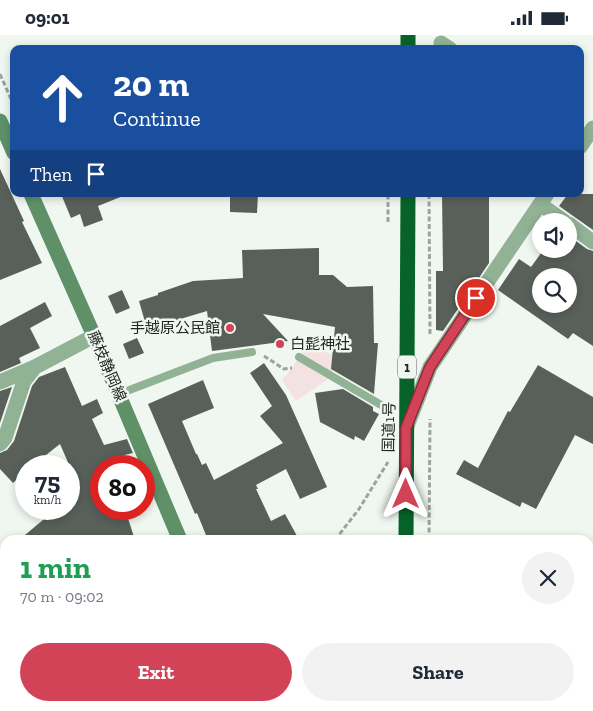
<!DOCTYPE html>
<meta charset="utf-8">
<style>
:root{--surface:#fff;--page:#f2f2f3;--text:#1f2937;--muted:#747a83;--accent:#d34358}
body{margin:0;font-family:"Zilla Slab","Noto Sans JP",serif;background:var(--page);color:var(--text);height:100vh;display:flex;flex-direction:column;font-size:19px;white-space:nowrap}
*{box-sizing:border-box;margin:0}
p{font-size:16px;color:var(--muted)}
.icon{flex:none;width:28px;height:28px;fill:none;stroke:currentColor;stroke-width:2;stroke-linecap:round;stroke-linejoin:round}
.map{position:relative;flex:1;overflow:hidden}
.details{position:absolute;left:0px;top:500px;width:594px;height:176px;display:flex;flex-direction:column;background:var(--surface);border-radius:15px 15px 0 0;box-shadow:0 2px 8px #0003}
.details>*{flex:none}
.top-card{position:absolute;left:10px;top:10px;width:574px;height:152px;border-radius:10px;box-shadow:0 2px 8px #0003;background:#1a4fa0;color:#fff;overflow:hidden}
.fabs{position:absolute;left:532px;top:178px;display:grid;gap:10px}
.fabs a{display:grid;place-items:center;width:45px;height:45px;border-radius:50%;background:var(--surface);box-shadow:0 2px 8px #0003;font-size:25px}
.speed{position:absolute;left:15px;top:420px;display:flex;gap:10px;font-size:25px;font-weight:700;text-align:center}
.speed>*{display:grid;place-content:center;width:65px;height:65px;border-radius:50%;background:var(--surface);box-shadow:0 2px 8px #0003;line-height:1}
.speed small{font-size:12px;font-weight:400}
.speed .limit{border:8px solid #d22;background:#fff;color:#111}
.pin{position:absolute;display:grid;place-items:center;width:42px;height:42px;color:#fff;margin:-21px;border:2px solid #fff;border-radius:50%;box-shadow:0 1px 5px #0007}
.me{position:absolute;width:55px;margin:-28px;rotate:0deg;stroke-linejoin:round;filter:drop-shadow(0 0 4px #0008)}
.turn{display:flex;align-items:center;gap:18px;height:105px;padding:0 20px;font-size:22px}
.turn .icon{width:65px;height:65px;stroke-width:2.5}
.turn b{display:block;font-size:35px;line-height:42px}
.then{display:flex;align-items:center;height:48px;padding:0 20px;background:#0003;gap:10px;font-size:19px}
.round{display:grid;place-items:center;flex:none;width:52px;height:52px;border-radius:26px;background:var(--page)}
.head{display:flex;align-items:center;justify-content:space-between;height:85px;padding:0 20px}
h1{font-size:30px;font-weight:700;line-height:38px;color:#1e9e55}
.primary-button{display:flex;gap:10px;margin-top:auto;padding:10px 20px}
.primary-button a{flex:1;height:58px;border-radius:30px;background:var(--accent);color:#fff;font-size:20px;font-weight:700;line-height:58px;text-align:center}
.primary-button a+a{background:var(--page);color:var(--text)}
.status{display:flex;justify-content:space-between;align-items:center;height:35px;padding:0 25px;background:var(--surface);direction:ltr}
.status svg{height:14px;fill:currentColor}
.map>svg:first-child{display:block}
.green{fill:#f4e2e2}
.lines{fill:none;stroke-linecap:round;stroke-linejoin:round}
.stream{stroke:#aa666a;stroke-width:6}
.building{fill:#59605a;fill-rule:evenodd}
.path{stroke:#9da39e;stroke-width:3;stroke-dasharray:5 2.5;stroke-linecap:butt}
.lane{stroke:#91b295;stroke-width:8}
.street{stroke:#91b295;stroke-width:15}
.secondary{stroke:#5f9168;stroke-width:15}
.highway{stroke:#07632a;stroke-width:15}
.route-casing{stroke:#892c39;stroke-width:12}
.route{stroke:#d34358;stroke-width:9}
.poi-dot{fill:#d34358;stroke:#eff7f0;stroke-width:2}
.labels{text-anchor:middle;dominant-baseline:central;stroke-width:5;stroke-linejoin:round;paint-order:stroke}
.shield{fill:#eff7f0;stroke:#606460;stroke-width:1}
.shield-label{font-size:14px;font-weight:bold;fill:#222522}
.poi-label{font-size:15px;fill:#222522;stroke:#eff7f0;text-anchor:end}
.street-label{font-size:15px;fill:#222522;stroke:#eff7f0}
</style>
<div class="status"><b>09:01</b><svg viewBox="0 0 49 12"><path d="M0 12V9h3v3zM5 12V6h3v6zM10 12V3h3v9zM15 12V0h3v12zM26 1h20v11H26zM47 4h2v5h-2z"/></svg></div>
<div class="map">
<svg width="593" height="676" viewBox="0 0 593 676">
<rect width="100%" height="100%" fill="#eff7f0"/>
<!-- green -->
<path class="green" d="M309 306 337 323 331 342 296 366 282 345 292 333Z"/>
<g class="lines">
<!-- stream -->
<path class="stream" d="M471 671 475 676"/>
</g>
<!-- building -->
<path class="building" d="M0 134 24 186 22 187 42 228 0 245Z
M61 159H128L98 171 103 185 84 192 80 179 71 183Z
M230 159H258L257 178 230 177Z
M442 159H489V228L443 296 436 295V236H443Z
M568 159H593V195L559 171Z
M569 201 587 214 593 216V311L573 298 568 304 498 255 519 224 531 232 544 214H569ZM541 241H569V269H541Z
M319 213V240H333L347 252 373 251 374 308H378L374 359 331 334 335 292 263 279 288 306 212 316 207 276 147 294 139 266 158 260V258L193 246 243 243 242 215Z
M122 255 130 273 116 279 108 261Z
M45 267 52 281 30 293 40 313 19 323 21 328 0 337V291Z
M137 303 144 318 129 324 123 309Z
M264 328 286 360 327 452 300 464 286 434 256 450 258 454H256L271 486 285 479 297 501 288 505H208L197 478 195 479 148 369 203 345 214 373 182 386 196 419H197L202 430 206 428 214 445 283 408 260 381 272 371 250 338Z
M538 330 593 362V409L575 400 536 474 522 467 520 472 456 439 464 425 478 433 508 376 510 377Z
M65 332 82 371 97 364 103 378 92 384 104 410 127 404 133 418 108 424 111 431H101V474H125L135 505H19L56 474H69V442L73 439 60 409 32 431H26V436L13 448 0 434V418L7 415 14 406 32 351 39 342Z
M12 352 0 388V356Z
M343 354 373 372V376L379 379 364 406 355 401 354 405 320 387 315 358Z"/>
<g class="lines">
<!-- path -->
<path class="path" d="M0 39 14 71
M429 159 430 301
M388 187V159
M264 321 284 334 292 333
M335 505 359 474 388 427
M429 505 430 384"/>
<!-- lane -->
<path class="lane" d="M299 322 388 374
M119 359 213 323 252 317"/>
<!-- street -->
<path class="street" d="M441 8 450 14
M580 112 593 93
M547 159 540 169 564 186
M569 189 593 207
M0 347 35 332 94 301
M407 391 430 332 540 169
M0 409 5 403 24 346 35 332"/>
<!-- secondary -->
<path class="secondary" d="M0 86 14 118
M31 159 94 301 180 505
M248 671 250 676"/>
<!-- highway -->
<path class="highway" d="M408 0V14
M406 505 408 159
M404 676V671"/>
</g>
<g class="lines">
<defs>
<path id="route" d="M406 459V393L430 332 476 263"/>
</defs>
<!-- route casing -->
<use href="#route" class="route-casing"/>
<!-- route -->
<use href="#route" class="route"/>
</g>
<!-- markers -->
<g class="poi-dot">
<circle cx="230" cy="293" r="5"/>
<circle cx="280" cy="309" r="5"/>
</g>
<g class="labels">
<!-- shield labels -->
<rect class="shield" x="398" y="320.5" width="18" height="23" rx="4"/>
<g class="shield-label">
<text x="407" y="332">1</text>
</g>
<!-- poi labels -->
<g class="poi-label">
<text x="220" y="293">手越原公民館</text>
<text x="290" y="309" text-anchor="start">白髭神社</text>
</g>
<!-- street labels -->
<g class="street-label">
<text transform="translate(107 331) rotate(67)">藤枝静岡線</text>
<text transform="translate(389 392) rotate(-89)">国道1号</text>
</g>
</g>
</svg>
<div class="fabs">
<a><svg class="icon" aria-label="sound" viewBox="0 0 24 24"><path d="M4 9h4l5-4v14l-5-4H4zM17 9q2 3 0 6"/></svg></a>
<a><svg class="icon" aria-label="search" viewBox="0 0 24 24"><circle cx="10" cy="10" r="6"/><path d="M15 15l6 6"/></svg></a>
</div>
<div class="speed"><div>75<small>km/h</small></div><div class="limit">80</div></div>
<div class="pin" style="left:476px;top:263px;background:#d93025"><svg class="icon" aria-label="arrive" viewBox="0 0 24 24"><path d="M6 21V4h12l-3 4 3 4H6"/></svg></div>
<svg class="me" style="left:406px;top:459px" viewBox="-20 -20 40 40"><path d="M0-17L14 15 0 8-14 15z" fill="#d34358" stroke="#fff" stroke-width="4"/></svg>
<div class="top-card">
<div class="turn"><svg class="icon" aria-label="ahead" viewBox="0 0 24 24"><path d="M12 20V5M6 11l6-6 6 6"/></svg><div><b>20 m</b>Continue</div></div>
<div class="then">Then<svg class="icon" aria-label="arrive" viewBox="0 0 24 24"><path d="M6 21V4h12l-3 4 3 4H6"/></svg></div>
</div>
<section class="details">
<div class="head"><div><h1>1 min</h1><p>70 m · 09:02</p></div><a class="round"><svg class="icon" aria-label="close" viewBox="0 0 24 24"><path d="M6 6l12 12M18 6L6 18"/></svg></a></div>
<div class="primary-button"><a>Exit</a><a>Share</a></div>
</section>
</div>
